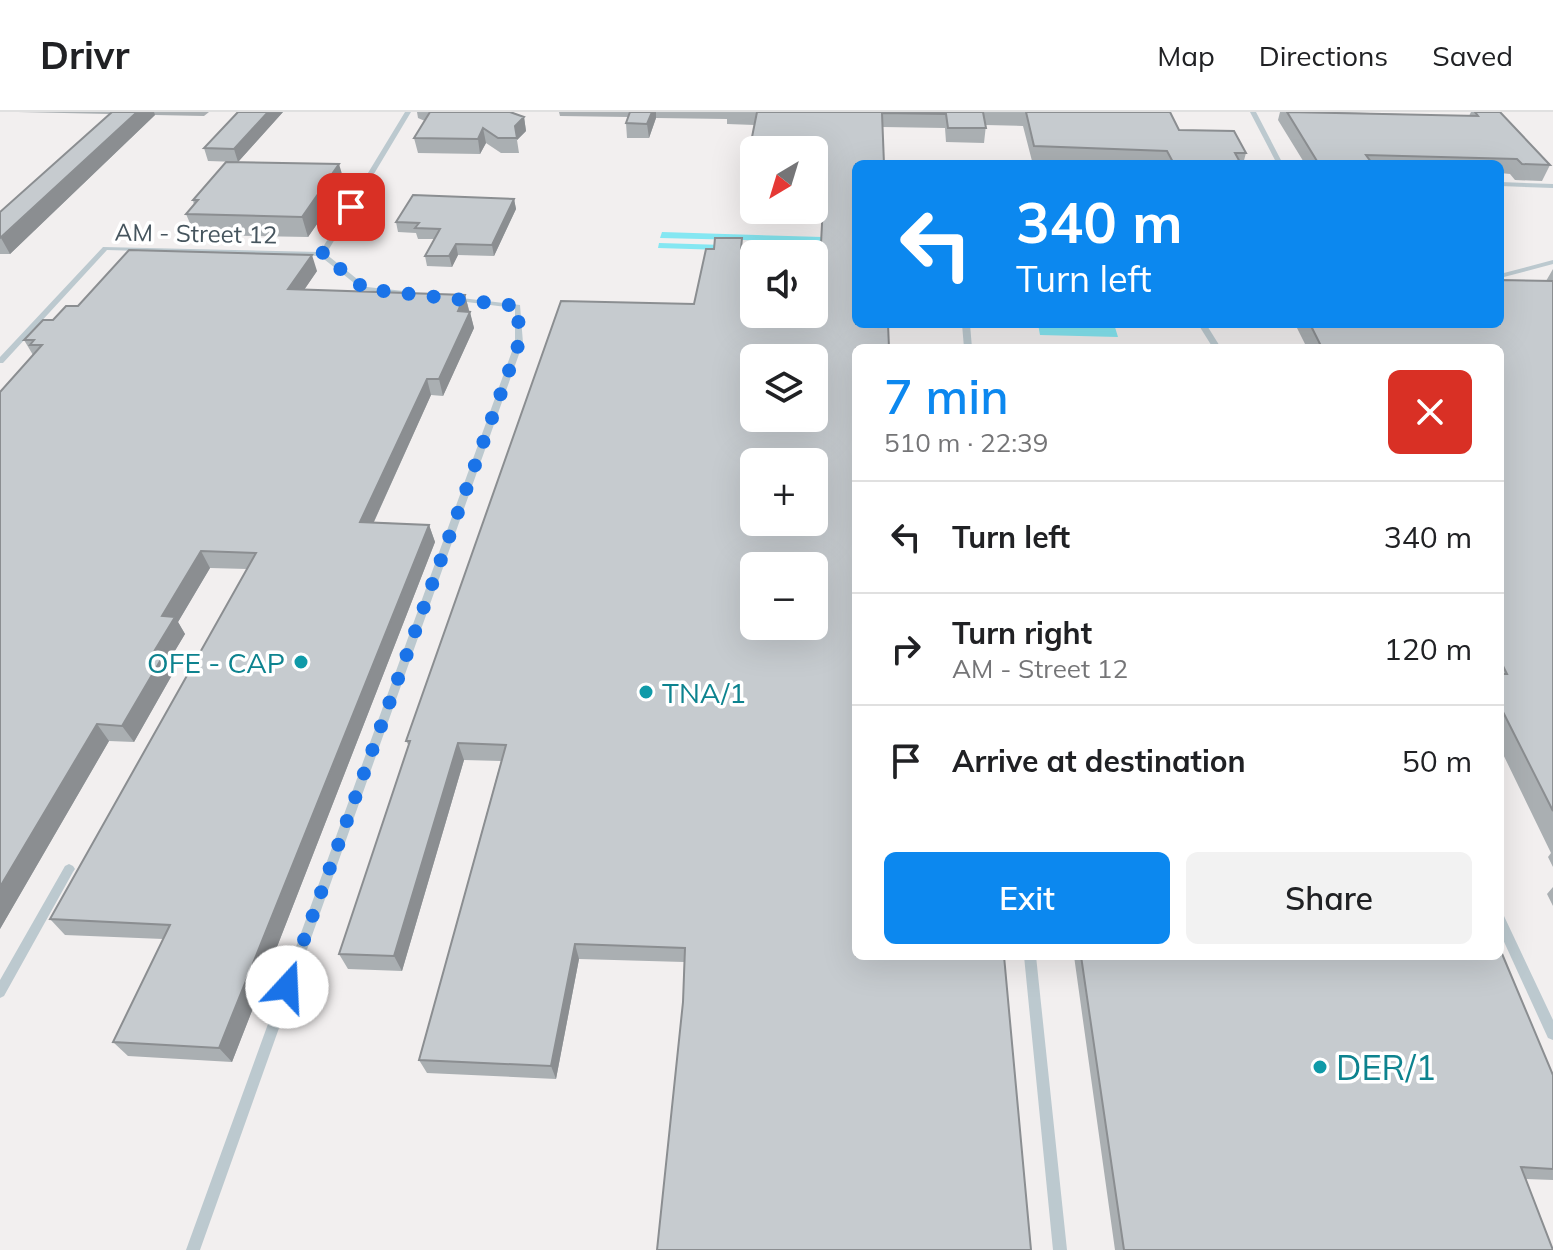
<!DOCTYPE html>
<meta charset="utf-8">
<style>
:root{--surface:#fff;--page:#f2f2f2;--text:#202124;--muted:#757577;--line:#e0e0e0;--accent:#0c88ef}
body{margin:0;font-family:Mulish,sans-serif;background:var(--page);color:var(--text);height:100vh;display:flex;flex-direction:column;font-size:30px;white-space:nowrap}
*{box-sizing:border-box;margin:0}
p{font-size:26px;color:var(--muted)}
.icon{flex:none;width:44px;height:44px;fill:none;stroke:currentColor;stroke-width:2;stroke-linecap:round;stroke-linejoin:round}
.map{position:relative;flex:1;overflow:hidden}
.details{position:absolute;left:852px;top:232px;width:652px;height:616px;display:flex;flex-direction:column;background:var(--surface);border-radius:12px;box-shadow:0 8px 32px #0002}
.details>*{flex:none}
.banner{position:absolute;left:852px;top:48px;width:652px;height:168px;border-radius:12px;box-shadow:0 8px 32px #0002;background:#0c88ef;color:#fff;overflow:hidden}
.needle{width:52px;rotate:218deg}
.fabs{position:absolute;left:740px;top:24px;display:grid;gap:16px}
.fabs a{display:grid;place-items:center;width:88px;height:88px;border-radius:12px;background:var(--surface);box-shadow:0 8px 32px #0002;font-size:40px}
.pin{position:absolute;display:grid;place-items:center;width:68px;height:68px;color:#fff;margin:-34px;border-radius:16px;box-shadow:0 4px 12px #0006}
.me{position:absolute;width:88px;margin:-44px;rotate:20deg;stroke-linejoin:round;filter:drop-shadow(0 0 6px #0008)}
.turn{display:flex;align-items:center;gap:28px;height:168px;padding:0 32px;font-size:36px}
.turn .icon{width:104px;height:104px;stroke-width:2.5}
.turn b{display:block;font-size:56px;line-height:68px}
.round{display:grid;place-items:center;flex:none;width:84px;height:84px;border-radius:12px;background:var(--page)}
.head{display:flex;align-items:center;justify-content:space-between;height:136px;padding:0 32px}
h1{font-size:48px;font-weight:600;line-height:60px;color:var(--accent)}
.button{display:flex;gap:16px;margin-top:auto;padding:16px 32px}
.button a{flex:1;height:92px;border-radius:12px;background:var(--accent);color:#fff;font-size:32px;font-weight:600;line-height:92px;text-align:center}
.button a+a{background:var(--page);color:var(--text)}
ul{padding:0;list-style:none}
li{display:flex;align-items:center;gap:24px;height:112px;padding:0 32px;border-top:2px solid var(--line)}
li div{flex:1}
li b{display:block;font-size:30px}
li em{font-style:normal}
header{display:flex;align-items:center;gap:48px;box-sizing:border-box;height:112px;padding:0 40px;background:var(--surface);border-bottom:2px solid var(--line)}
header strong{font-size:38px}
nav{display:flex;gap:44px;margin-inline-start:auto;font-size:28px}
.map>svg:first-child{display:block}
.water{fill:#85e7f2}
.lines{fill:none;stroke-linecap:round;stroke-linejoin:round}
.lane{fill:#bcc9cf;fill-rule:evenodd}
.wall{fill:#aaafb2}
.shaded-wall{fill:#8b8e91}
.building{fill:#c6cbcf;stroke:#8b8e91;stroke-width:2;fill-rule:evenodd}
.route{stroke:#1a73e8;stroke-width:14;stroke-dasharray:0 25.2}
.culture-dot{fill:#0f9aa8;stroke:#fff;stroke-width:3}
.labels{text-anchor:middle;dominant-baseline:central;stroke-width:7;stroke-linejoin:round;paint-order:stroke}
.far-street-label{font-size:24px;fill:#46555e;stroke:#fff}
.culture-label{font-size:28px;fill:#0d838f;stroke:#fff;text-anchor:end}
.near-culture-label{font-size:34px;fill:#0d838f;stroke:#fff;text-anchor:start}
</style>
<header>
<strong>Drivr</strong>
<nav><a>Map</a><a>Directions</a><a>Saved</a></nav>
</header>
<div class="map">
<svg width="1553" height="1138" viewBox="0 0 1553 1138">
<rect width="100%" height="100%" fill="#f2efef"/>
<!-- water -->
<path class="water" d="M662 120 822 125V130L660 126Z
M659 131 821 136V141L658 136Z
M1038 212H1114L1118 225 1040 223Z"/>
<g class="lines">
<!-- lane -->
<path class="lane" d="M405 0H411L326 142 367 175 413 180 415 181V183L363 178 320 144 107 138 3 251H0V245L103 135 320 140Z
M1250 0H1256L1283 52H1277Z
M1500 70 1553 72V76L1500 74Z
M1553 148V152L1500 166V162Z
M453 185 520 193 523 231 200 1138H186L515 231V196L451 188V186Z
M962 212H970L972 236H964Z
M1198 212H1206L1221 236H1213Z
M69 752 73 754 75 757 73 760 4 884 0 886V868L65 754Z
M1500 803 1504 804 1553 908V928L1548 926 1500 821Z
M1024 844H1036L1067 1138H1053Z"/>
</g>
<!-- wall -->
<path class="wall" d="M18 0H209L204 4 155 3 10 142H0V100L110 2Z
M238 0H283L238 50 208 49 204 36Z
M417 0H512L524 5 526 19 517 28 519 41H501L486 31 480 42 418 41 414 26 425 9 418 6Z
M559 0H1170L1179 18 1246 41 1243 52H1111L1032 49 1023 14 986 13 984 31 946 30 945 16 883 15 683 890 684 850 579 847 556 967 427 961 419 948 501 649 464 648 402 859 348 857 339 842 409 634 406 629 694 192 714 137 742 126V137L754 202 819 172 822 107 774 106V98H814V38H754V71L746 70V55L755 13 727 12V7L656 6 649 26H627L626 11 628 5 560 4Z
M1280 0H1336L1469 4 1471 0H1500L1550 53 1542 69 1515 68 1510 62 1500 61V52H1305L1278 8Z
M345 72 308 125 195 123 186 102 194 93 193 88Z
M514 87 516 97 494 144 458 143 452 155 427 154 425 144 434 127H418L416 121 398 120 396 110Z
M1553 157V755L1548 745 1551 741 1500 636V236H1307L1295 212H1500L1546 169Z
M317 159 304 178 465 183 474 216 443 284 431 283 374 410 429 413 435 430 232 950 128 944 113 930 163 827 65 823 50 807 247 457 210 456 178 510 185 522 170 547 176 556 134 630 109 629 0 817 33 243 24 228 53 208 78 194Z
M1553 775V794L1547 782Z
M1074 844H1500L1553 963V1068L1526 1067 1553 1138H1115Z"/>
<!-- shaded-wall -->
<path class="shaded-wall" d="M137 0H154L155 3 10 142 1 126Z
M268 0H283L238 50 234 37Z
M652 0H656V6L649 26 647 12Z
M524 5 526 19 517 28 515 14Z
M483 16 486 31 480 42 478 27Z
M339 52 345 72 308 125 302 105Z
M514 87 516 97 494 144 492 133Z
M456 132 458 143 452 155 449 144Z
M312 143 317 159 293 194 288 177Z
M465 183 469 199 461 216 458 199Z
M470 200 474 216 443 284 439 267Z
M427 267 431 283 366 427 360 410Z
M429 413 435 430 232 950 219 936Z
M201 439 210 456 178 510 185 522 170 547 176 556 134 630 122 614 155 538 162 504Z
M97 612 109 629 0 817V775Z
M458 631 464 648 402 859 394 844Z
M575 832 579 847 556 967 551 954Z"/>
<!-- building -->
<path class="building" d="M112 0H137L0 126V100Z
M238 0H268L234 37 204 36Z
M430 0H510L524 5 515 14 517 26H498L483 16 478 27 414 26Z
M630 0H652L647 12 626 11Z
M757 0H983L986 16H948L946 2 882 1 884 52H856V212H888L889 236H856V844H1004L1031 1138H657L683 890 685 836 575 832 551 954 419 948 506 633 458 631 394 844 339 842 410 629H406L561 189 694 192 706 137H714L715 126H742L741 137 769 138V142H754V202H814V172H819L823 92 814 91V38H754V55H746ZM754 246H814V306H754ZM754 350H814V410H754ZM754 454H814V514H754Z
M1026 0H1170L1179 18 1234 19 1246 41H1235L1241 52H1174L1167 39 1034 34Z
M1287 0 1478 4 1475 0H1500L1550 53 1522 52 1517 47 1366 43 1371 50 1317 49Z
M226 50 339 52 302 105 186 102 198 88H193Z
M413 83 514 87 492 133 456 132 449 144H425L440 117 415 116 419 111 396 110Z
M129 138 312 143 288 177 465 183 458 199 470 200 439 267H427L360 410 429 413 219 936 113 930 170 813 50 807 256 441 201 439 162 504 175 505 155 538 166 539 122 614 97 612 0 775V280L42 233H30L34 228H24L43 208H53L66 194H78Z
M1500 168 1553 169V699L1500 594V562H1507L1500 548V236H1322L1310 212H1500Z
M1500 837 1553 963V1057L1521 1055 1553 1138H1124L1081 844H1500Z"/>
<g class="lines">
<!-- route -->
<path class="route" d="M287 875 519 231 518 194 365 177 322 142 351 95"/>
</g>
<!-- markers -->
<g class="culture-dot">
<circle cx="301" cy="550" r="8"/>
<circle cx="646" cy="580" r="8"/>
<circle cx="1320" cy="955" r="8"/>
</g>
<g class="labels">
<!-- far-street labels -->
<g class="far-street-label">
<text transform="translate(196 121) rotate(1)">AM - Street 12</text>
</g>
<!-- culture labels -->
<g class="culture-label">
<text x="285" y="550">OFE - CAP</text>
<text x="662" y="580" text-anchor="start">TNA/1</text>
</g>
<!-- near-culture labels -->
<g class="near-culture-label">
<text x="1336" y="955">DER/1</text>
</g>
</g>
</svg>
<div class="fabs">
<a><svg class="needle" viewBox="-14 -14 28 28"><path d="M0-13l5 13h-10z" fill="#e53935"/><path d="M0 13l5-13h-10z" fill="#757577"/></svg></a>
<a><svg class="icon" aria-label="sound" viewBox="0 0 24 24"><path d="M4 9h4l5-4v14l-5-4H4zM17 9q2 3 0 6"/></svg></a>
<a><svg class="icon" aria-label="layers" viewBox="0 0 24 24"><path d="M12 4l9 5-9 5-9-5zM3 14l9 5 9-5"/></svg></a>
<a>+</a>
<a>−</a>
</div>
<div class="pin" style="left:351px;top:95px;background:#d93025"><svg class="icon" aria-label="arrive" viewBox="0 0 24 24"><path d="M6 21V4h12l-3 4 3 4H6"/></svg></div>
<svg class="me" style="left:287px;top:875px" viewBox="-20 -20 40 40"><circle r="19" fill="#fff"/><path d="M0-13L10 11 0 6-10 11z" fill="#1a73e8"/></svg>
<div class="banner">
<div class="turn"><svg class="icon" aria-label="left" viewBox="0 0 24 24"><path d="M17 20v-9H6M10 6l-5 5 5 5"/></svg><div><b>340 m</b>Turn left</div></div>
</div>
<section class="details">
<div class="head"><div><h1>7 min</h1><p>510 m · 22:39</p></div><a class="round" style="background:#d93025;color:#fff"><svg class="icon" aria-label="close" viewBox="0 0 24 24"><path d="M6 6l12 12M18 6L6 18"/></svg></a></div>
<ul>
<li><svg class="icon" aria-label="left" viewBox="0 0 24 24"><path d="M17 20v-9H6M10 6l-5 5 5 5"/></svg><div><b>Turn left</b></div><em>340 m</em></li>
<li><svg class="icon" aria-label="right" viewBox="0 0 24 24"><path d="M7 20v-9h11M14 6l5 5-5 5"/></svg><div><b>Turn right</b><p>AM - Street 12</p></div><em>120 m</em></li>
<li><svg class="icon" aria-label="arrive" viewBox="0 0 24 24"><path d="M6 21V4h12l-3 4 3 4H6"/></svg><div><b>Arrive at destination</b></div><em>50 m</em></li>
</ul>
<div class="button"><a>Exit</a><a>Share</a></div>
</section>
</div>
